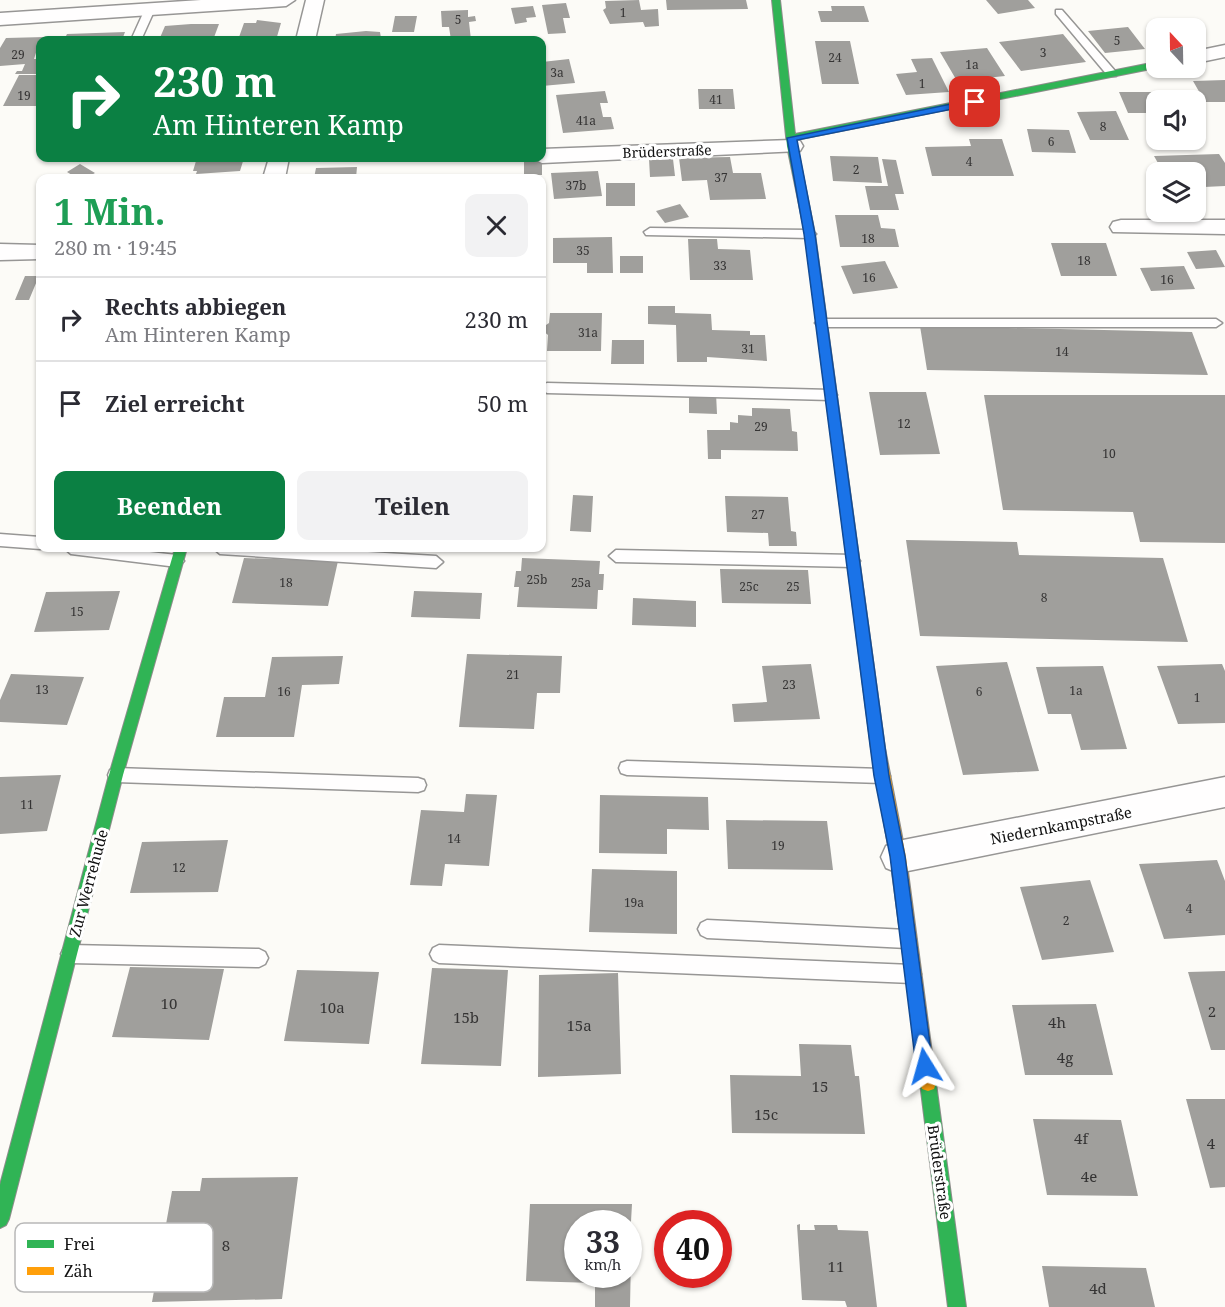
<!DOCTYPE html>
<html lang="de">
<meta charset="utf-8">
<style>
:root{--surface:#fff;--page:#f2f2f3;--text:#2b2b33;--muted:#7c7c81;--line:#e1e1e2;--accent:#0b8043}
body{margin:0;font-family:"Noto Serif",serif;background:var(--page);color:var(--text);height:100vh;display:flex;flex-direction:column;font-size:22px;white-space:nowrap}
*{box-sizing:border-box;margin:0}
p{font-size:20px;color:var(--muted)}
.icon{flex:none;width:33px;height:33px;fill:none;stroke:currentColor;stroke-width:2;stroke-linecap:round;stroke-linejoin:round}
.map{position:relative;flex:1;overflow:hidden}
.side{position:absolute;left:36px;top:174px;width:510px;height:378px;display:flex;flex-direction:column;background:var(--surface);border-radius:12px;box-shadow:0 2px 4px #0004}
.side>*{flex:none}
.guide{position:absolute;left:36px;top:36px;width:510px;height:126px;border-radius:12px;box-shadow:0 2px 4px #0004;background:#0b8043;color:#fff;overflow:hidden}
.needle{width:39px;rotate:338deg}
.controls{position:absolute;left:1146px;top:18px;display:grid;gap:12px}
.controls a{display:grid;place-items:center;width:60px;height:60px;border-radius:12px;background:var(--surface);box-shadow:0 2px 4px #0004;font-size:30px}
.speed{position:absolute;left:564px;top:1210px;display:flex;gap:12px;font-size:30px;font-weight:700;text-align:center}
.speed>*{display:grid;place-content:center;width:78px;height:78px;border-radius:50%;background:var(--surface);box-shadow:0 2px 4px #0004;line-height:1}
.speed small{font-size:15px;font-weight:400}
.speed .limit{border:9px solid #d22;background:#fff;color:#111}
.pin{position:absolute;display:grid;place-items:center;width:51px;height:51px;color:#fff;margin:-26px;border-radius:12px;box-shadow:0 3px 9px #0006}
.me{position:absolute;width:66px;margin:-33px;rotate:352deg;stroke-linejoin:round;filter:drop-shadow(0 0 4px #0008)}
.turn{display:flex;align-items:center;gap:21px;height:126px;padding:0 18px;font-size:27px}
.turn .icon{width:78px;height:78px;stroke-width:2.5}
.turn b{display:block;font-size:42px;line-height:51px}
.round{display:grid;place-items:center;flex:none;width:63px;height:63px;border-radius:12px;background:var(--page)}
.overview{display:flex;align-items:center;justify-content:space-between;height:102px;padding:0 18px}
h1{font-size:36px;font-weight:700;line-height:45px;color:#1e9e55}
.button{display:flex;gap:12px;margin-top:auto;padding:12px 18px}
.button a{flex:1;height:69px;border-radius:12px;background:var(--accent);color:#fff;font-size:24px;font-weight:700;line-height:69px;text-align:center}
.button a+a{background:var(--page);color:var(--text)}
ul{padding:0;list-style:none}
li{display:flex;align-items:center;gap:18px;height:84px;padding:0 18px;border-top:2px solid var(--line)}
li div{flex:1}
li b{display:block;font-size:22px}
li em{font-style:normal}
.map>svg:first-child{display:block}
.building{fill:#a09f9c}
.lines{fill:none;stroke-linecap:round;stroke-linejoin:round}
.lane-casing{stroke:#979695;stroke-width:3}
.street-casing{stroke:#979695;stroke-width:3}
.fast-casing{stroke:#8d8d8b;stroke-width:2}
.slow-casing{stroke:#8d8d8b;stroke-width:2}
.lane{fill:#fffefe;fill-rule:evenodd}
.street{fill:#fffefe;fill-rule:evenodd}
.fast{fill:#30b455;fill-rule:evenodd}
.slow{fill:#ff9f0a;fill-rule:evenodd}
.route{fill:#1a73e8;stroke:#114b97;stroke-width:1.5}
.labels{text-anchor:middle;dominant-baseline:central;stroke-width:6;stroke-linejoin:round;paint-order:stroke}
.number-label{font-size:12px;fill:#353434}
.far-street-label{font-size:14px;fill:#111;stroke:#fff}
.street-label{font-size:15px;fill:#111;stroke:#fff}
.near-number-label{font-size:15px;fill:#353434}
.key{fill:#fff;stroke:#b8b8b8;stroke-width:1.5}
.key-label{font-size:16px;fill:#111}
</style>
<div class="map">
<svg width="1225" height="1307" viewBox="0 0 1225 1307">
<rect width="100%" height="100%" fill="#fcfbf7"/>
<!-- building -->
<path class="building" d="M639 0 641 10 658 9 659 26 645 27 643 22 610 24 603 10 606 8 605 1Z
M666 0H746L748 9 667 10Z
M986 0H1028L1035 8 998 14Z
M566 3 570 18H563L566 33 548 34 542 5Z
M533 6 536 17 526 18 527 22 515 24 511 8Z
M831 6H864L869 22H821L818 11H832Z
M468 10V17L475 16 476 21 469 22 471 40H451L449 27H442L441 11Z
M395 16H417L414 32H392Z
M1180 19 1191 28H1156V34L1148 27Z
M257 20 281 23 276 40H238L244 23H256Z
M191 24H219L213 40H159L165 26Z
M1128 27 1145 49 1105 53 1088 31Z
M366 31 380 32 381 38 375 40H335L336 34Z
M125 32 122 40H64L67 34Z
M1063 34 1086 62 1021 71 999 42Z
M45 37 40 40 34 59H40L38 74H15L17 71H22L25 64 0 66V48L6 38Z
M815 41H850L859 84H822Z
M987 48 1005 76 957 81 940 52Z
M932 58 949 92 906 95 896 74 917 72 911 59Z
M569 59 575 83 542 86V62Z
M19 75H40V106H3Z
M1225 80V102H1205L1193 81Z
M698 89H733L735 109H699Z
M605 91 608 103H600L603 117H611L614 129 563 133 556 95Z
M1119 92H1171L1175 100H1156V113H1128Z
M1116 111 1129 140H1090L1077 112Z
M1027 129 1069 130 1076 153 1032 152Z
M969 139H1002L1014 176H932L925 147 971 146Z
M1219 154 1225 163V186L1204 187 1198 177H1196V172H1163L1154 156Z
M830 156 878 157 882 183 833 181Z
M730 157 733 173H761L766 199 710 200 707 180 682 181 679 158Z
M187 158H244L240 171 196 174 197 171H193L196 161H186Z
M649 159H673L675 176 650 177Z
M882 159 896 160 904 194H895L899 210H870L865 186H888Z
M524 161H542V175H524Z
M80 164 95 173 86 178H77L67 172Z
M357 167 356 178H314L316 168Z
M598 171 602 196 554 199 551 173Z
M606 183H635V206H606Z
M680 204 689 217 665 223 656 211Z
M835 215H878L881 228 895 229 899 247H840Z
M612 237 613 273H587V263H553V238Z
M688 239H717L718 249 750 250 753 280H690Z
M1051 243H1106L1117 276H1061Z
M1216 250 1225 267 1196 269 1187 252Z
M620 256H643V273H620Z
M885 261 898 288 853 294 841 266Z
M1184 266 1195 289 1151 291 1140 268Z
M25 276H39L29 300H15Z
M648 306H675V313L711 314 712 330 750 331V335H765L767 361 707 357V362H677L676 325 648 324Z
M550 313H602L601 351H547L548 335 543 331V327L549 323Z
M920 326 1192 332 1208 375 927 370Z
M612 340H644V364H611Z
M689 392 716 393 717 414 689 413Z
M869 392H926L940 454 880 455Z
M984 395H1225V543L1140 542 1133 512 1003 510Z
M752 408 790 409 792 431 797 432 798 451 721 450V459H708L707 430H730V422L738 423V415L752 416Z
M573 495 593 496 591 532 570 531Z
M725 496 788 497 791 531 796 532 797 546H769L768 533 727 532Z
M906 540 1017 542 1019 555 1163 558 1188 642 920 636Z
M244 558 338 561 328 606 232 603Z
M522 558 600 561 599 574H604L603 590H598L597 609 517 607 519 587H514L516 571H521Z
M720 569 808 570 811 604 722 603Z
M120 591 109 630 34 632 46 592Z
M414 591 482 593 480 619 411 617Z
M633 598 696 601V627L632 625Z
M467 654 562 656 560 693H537L534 729 459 727Z
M343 656 339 684 302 685 294 737H216L224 697H265L272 657Z
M1007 662 1039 771 963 775 936 666Z
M811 664 820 719 734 722 732 704 767 702 762 666Z
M1222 664 1225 671V723L1178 724 1157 666Z
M1103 666 1127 749 1081 750 1071 714H1048L1036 667Z
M11 674 84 677 67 725 0 722V700Z
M61 775 47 831 0 834V777Z
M466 794 497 795 489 866 445 864 442 886 410 885 421 810 464 812Z
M600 795 708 797 709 830 667 829V854L599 853Z
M726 820 827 821 833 870 728 869Z
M228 840 218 892 130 893 142 842Z
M1217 860 1225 881V935L1164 939 1139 864Z
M592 869 677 871V934L589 932Z
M1090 880 1114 952 1042 960 1020 887Z
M130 967 224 969 209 1040 112 1037Z
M432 968 508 970 501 1066 421 1064Z
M297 970 379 972 369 1044 284 1041Z
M1225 971V1050H1211L1188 972Z
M618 973 621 1074 538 1077 539 975Z
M1096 1004 1113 1075H1025L1012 1005Z
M799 1044 851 1045 855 1076H859L865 1134 732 1133 730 1075 801 1076Z
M1186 1099H1225V1187L1210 1188Z
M1033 1119 1121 1120 1138 1196 1047 1195Z
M298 1177 282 1299 152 1302 172 1191H200L202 1178Z
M530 1204H632L630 1239 628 1224H578V1275H628V1256L631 1257 630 1307H595V1283L526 1281Z
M800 1224V1230H815L814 1225H837L838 1230 868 1231 877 1307H847L845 1301 802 1300 797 1225Z
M1042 1266 1146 1268 1155 1307H1049Z"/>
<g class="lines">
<defs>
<path id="lane" d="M150 6 155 9 141 40H131L145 9Z
M1056 10H1062L1116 72V76H1108L1056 14Z
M650 228 810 230 816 234 810 238 646 235 644 232Z
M821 319H1216L1222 323 1216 327H821L815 323Z
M547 383 831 390 837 395 831 400 547 393 542 389 543 385Z
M0 534 40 537V548H43L40 549 0 546Z
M64 548H113L177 555 184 561 177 567 71 554Z
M213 548H300L436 556 443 562 436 568 220 554Z
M616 550 853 555 860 561 853 567 616 562 609 556Z
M627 761 882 769 888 771 890 776 888 781 882 783 627 775 621 773 619 768 621 763Z
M116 768 418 778 424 780 426 785 424 790 418 792 116 782 110 780 108 775 110 770Z
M707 920 907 930 913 933 916 939 913 945 907 948 707 938 701 935 698 929 701 923Z
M70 945 259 949 265 952 268 958 265 964 259 967 70 963 64 960 61 954 64 948Z
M439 945 912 965 918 968 921 974 918 980 912 983 439 963 433 960 430 954 433 948Z"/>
<path id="street" d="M201 0H295L286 6 0 25V13Z
M306 0H324L315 40H296Z
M1225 45V57L1196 63V51Z
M792 140 800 141 803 146 800 151 542 163 532 158H542V149Z
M269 158H289L285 178H263Z
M1121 220H1225V234L1113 232 1110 227 1113 222Z
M0 244 40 245V259L0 260Z
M1225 777V807L898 873 886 868 881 857 886 846 898 841Z"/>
<path id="fast" d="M772 0H780L795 134 1156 62V68L796 140 815 234 885 748 883 753 878 754 873 753 871 748 805 234 787 146Z
M175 548H187L123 775 9 1219 6 1225 0 1228V1185L109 775Z
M928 1075 934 1077 936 1083 966 1307H948L920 1083 922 1077Z"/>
<path id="slow" d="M878 742 883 743 885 748 906 857 936 1083 934 1089 928 1091 922 1089 920 1083 890 857 871 748 873 743Z"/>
</defs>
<!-- lane casing -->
<use href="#lane" class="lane-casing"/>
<!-- street casing -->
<use href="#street" class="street-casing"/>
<!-- fast casing -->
<use href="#fast" class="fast-casing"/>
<!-- slow casing -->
<use href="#slow" class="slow-casing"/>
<!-- lane -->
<use href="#lane" class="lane"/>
<!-- street -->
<use href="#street" class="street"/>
<!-- fast -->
<use href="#fast" class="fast"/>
<!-- slow -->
<use href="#slow" class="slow"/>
</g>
<!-- route -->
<path class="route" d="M975 99 978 100V104L797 140 815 234 889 776 905 856 933 1066 931 1072 925 1074 919 1072 916 1066 890 856 874 776 804 234 787 138Z"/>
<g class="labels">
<!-- number labels -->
<g class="number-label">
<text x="623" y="12">1</text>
<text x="458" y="19">5</text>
<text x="1117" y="40">5</text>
<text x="1043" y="52">3</text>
<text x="18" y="54">29</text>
<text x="835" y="57">24</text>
<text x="972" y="64">1a</text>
<text x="557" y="72">3a</text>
<text x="922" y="83">1</text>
<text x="24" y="95">19</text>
<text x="716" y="99">41</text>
<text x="586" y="120">41a</text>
<text x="1103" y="126">8</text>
<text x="1051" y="141">6</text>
<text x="969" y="161">4</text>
<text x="856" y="169">2</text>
<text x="721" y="177">37</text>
<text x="576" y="185">37b</text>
<text x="868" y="238">18</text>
<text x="583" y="250">35</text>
<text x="1084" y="260">18</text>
<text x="720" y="265">33</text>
<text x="869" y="277">16</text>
<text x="1167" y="279">16</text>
<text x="588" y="332">31a</text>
<text x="748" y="348">31</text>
<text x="1062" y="351">14</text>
<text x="904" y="423">12</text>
<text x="761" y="426">29</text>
<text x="1109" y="453">10</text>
<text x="758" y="514">27</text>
<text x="537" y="579">25b</text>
<text x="286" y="582">18</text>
<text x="581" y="582">25a</text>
<text x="749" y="586">25c</text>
<text x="793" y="586">25</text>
<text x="1044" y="597">8</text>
<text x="77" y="611">15</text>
<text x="513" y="674">21</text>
<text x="789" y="684">23</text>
<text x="42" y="689">13</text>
<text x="1076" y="690">1a</text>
<text x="284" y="691">16</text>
<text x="979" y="691">6</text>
<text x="1197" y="697">1</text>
<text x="27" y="804">11</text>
<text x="454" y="838">14</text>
<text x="778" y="845">19</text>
<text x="179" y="867">12</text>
<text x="634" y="902">19a</text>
<text x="1189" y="908">4</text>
<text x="1066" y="920">2</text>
</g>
<!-- far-street labels -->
<g class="far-street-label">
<text transform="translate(667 151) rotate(-2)">Brüderstraße</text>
</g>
<!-- street labels -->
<g class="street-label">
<text transform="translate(1061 825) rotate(-11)">Niedernkampstraße</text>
<text transform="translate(88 883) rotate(-75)">Zur Werrehude</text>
<text transform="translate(940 1172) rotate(82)">Brüderstraße</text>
</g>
<!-- near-number labels -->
<g class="near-number-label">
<text x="169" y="1003">10</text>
<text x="332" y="1007">10a</text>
<text x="1212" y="1011">2</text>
<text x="466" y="1017">15b</text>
<text x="1057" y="1022">4h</text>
<text x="579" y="1025">15a</text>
<text x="1065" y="1057">4g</text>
<text x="820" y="1086">15</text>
<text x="766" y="1114">15c</text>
<text x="1081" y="1138">4f</text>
<text x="1211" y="1143">4</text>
<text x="1089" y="1176">4e</text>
<text x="226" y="1245">8</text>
<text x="836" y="1266">11</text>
<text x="1098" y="1288">4d</text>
</g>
</g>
<!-- legend -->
<rect x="15" y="1223" width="198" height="69" rx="9" class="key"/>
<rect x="27" y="1240" width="27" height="8" fill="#30b455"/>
<rect x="27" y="1267" width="27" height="8" fill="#ff9f0a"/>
<g class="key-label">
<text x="64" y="1250">Frei</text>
<text x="64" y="1277">Zäh</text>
</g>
</svg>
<div class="controls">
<a><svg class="needle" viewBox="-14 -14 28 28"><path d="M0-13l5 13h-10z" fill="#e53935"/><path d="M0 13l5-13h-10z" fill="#7c7c81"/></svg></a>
<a><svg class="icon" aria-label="sound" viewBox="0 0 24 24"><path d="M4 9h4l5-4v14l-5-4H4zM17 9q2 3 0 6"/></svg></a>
<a><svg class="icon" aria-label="layers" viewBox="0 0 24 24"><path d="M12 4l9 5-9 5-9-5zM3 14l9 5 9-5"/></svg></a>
</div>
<div class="speed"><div>33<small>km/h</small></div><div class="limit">40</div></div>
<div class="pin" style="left:975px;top:102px;background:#d93025"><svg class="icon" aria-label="arrive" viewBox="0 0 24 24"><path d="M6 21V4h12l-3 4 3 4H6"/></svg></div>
<svg class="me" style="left:925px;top:1066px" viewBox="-20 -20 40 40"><path d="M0-17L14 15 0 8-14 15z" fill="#1a73e8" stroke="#fff" stroke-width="4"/></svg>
<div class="guide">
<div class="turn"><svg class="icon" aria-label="right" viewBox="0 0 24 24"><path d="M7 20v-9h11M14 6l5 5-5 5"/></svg><div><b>230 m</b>Am Hinteren Kamp</div></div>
</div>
<section class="side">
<div class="overview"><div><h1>1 Min.</h1><p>280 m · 19:45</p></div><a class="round"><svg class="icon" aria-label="close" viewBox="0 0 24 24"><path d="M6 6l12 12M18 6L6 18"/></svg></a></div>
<ul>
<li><svg class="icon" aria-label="right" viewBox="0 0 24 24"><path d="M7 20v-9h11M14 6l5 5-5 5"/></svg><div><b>Rechts abbiegen</b><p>Am Hinteren Kamp</p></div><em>230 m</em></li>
<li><svg class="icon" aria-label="arrive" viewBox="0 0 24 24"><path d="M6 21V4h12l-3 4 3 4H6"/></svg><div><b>Ziel erreicht</b></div><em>50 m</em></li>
</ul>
<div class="button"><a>Beenden</a><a>Teilen</a></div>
</section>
</div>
